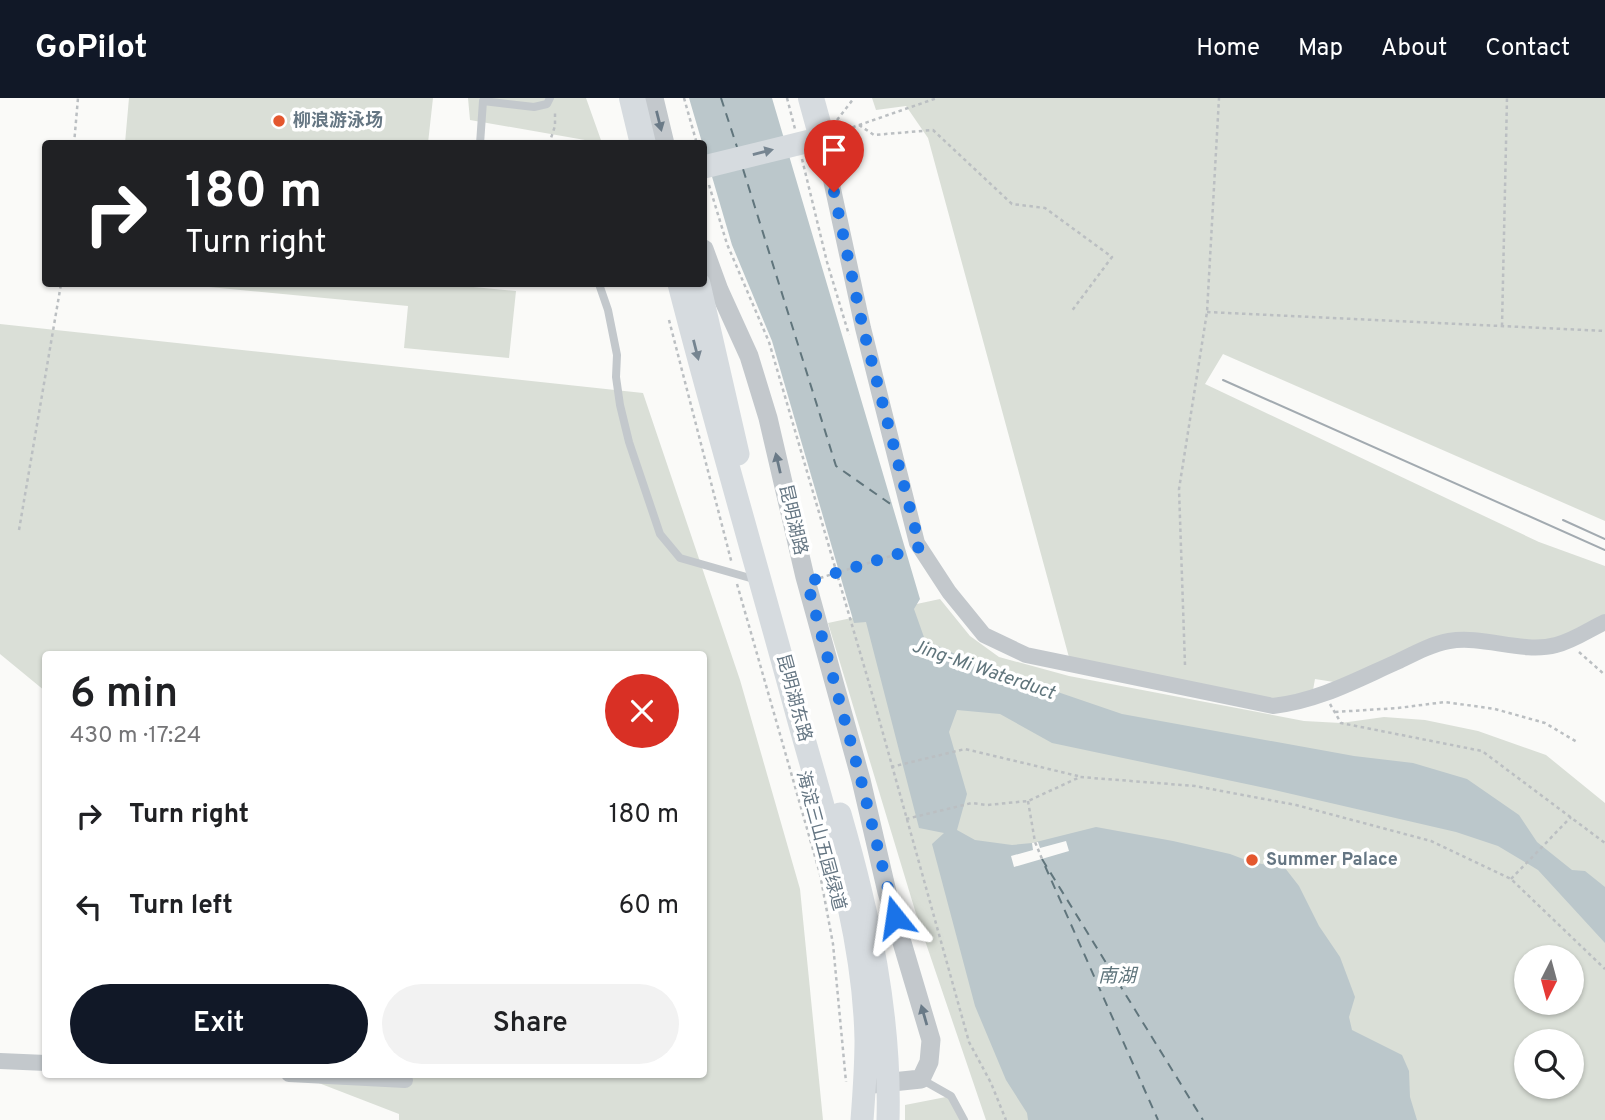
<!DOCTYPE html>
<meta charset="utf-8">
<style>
:root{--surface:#fff;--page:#f2f2f2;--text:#202124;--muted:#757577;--accent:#111827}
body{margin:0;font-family:Overpass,"Noto Sans SC",sans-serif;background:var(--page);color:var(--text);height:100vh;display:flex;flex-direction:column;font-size:26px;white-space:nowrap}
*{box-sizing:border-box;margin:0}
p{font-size:23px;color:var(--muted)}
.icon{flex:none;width:38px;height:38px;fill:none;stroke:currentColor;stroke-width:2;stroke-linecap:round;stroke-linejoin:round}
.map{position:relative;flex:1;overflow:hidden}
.drawer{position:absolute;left:42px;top:553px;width:665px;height:427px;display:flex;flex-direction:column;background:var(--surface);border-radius:7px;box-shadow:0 2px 5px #0004}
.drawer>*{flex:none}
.top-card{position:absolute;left:42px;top:42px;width:665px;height:147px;border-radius:7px;box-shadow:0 2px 5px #0004;background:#202124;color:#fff;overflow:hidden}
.needle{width:46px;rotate:186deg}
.controls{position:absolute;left:1514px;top:847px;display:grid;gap:14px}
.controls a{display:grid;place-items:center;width:70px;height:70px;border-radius:50%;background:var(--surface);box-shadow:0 2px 5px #0004;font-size:35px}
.pin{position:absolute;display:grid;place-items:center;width:60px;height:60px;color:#fff;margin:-72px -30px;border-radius:50% 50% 50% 0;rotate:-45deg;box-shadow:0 0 7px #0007}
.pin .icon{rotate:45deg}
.me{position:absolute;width:77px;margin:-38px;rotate:345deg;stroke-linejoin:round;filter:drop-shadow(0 0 5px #0008)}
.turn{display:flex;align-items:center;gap:24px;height:147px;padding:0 28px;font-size:32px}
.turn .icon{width:91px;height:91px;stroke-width:2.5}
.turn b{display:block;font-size:49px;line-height:60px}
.round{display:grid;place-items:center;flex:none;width:74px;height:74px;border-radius:37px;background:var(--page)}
.headline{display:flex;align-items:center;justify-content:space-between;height:119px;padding:0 28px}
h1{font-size:42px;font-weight:600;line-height:52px}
.primary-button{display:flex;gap:14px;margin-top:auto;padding:14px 28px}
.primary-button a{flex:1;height:80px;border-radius:42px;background:var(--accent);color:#fff;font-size:28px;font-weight:600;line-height:80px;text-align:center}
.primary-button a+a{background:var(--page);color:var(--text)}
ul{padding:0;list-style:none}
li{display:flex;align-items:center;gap:21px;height:91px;padding:0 28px}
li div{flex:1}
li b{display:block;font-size:26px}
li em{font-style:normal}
header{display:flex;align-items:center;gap:42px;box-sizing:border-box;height:98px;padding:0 35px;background:var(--accent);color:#fff}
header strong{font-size:33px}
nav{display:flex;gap:38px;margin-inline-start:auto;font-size:24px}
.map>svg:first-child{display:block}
.green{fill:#dadfd7;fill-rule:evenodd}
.water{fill:#bbc7cb}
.pier{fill:#fafaf8}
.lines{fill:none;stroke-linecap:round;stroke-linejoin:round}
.ferry{stroke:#60757c;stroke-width:2;stroke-dasharray:9 7;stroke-linecap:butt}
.path{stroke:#bbbfc2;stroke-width:2.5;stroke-dasharray:3.5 3.5;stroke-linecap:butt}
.service{stroke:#c3c8cc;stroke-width:8}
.minor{stroke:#c3c8cc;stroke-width:16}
.tertiary{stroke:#c3c8cc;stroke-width:19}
.secondary{stroke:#d6dbdf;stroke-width:23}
.trunk{stroke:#d6dbdf;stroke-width:26}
.tram{stroke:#a2aab0;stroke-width:2}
.oneway{fill:#6a7a87}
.oneway2{fill:#768591}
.route{stroke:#1a73e8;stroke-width:12;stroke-dasharray:0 21.6}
.poi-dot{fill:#e4572e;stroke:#fff;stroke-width:2.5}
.labels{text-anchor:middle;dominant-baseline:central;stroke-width:7;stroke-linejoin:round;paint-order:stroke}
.poi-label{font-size:18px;font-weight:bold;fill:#657683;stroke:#fff;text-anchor:start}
.street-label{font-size:18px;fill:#657683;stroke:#fff}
.water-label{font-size:19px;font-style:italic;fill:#60757c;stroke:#fff}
</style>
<header>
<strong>GoPilot</strong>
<nav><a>Home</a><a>Map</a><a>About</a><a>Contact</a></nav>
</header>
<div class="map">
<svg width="1605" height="1022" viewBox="0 0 1605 1022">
<rect width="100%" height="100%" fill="#fafaf8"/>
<!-- green -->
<path class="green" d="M129 0H433L428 45H125Z
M468 0H586L602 45 470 22Z
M872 0H1605V423L1223 256 1205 286 1539 444 1605 468V516L1548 545 1457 535 1340 585 1315 581 1313 592 1270 605 1070 563 928 40 906 8 876 12Z
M178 186H442L516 193 509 260 404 250 408 208Z
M0 226 643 295 740 582 800 791 823 1022H399V1016L298 977 704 976V556H46L45 593 0 556Z
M940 501 970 538 999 559 1069 578 1304 623 1341 625 1384 619 1425 622 1478 633 1546 657 1605 705V1022H986L917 819 828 525ZM1526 859H1572V905H1526ZM1526 943H1572V989H1526Z
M951 998 964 1022H905V1007Z"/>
<!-- water -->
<path class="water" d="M689 0H772L920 501 914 511 925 542 979 567 1122 616 1354 658 1413 665 1467 681 1519 717 1537 744 1572 772 1585 773 1605 789V845L1538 772 1498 748 1456 734 1270 691 1052 645 1000 616 957 612 949 634 967 696 957 732 975 742 1012 747 1032 745 1096 729 1173 743 1230 756 1251 764 1285 770 1299 788 1319 828 1340 859 1355 899 1349 919 1352 932 1402 957 1409 973 1410 999 1417 1022H1028L1027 1015 1006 982 975 908 932 746 944 735 919 730 866 524 854 525 772 243 732 147Z"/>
<!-- pier -->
<path class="pier" d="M1066 743 1069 753 1014 769 1011 758 1033 752 1032 745 1038 744 1040 750Z"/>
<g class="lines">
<!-- ferry -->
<path class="ferry" d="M721 0 737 49
M743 71 836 368 892 407
M1042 761 1203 1022
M1045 768 1158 1022"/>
<!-- path -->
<path class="path" d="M684 0 697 46
M787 0 795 31
M837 22 854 0
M859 27 874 37 933 32 1012 106 1045 110 1112 159 1071 214
M839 34 937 0
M74 46 78 0
M549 46 555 28V14
M802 61 827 164 849 237
M709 87 727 146 769 244 869 585 969 944 991 985 1006 1022
M1207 214 1605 233
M669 222 732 466
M1502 228 1507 0
M19 432 61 186
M820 480 907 453
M737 486 820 776 833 846 846 984
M1579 554 1605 577
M1185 567 1179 391 1207 214 1219 0
M1330 606 1341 625 1482 653 1605 745
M1335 614 1398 610 1445 604 1495 611 1545 625 1577 644
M891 669 965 651 1078 678
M1028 703 1035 744 1042 761
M906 721 972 705 987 707 1028 703 1080 679 1195 688 1296 707 1431 743 1511 781 1605 871
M1511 781 1571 719"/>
<!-- service -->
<path class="service" d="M480 46 483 3 534 9 547 6 550 0
M599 186 608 212 617 257 616 279 620 307 629 344 660 436 680 460 757 482
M921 981 951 998 964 1022"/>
<!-- minor -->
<path class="minor" d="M822 40 863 230 917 445 949 494 984 537 1026 557 1273 608C1319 603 1358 581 1399 563 1415 555 1432 546 1449 543 1484 537 1522 556 1556 547 1573 543 1590 531 1605 524
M0 963 46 965
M289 976 405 982"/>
<!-- tertiary -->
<path class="tertiary" d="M654 0 665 46
M704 151 719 192 749 258 768 320 805 479 861 682 887 794 931 942 929 964 921 981 873 986"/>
<!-- secondary -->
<path class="secondary" d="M704 69 822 40
M679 186C716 330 758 472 797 616 826 722 864 831 866 942 866 969 864 996 862 1022
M699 186 738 356
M840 716C869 816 891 918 888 1022"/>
<!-- trunk -->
<path class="trunk" d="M632 0 643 46
M811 0 822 40"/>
<!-- tram -->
<path class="tram" d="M1223 282 1605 452
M1563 422 1605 441"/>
</g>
<!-- one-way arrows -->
<defs><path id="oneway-solid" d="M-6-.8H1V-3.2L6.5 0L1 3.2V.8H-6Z" transform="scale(1.75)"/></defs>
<g class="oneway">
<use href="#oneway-solid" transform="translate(659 23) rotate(76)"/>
<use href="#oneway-solid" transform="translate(778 365) rotate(-103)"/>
<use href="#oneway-solid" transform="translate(924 917) rotate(-106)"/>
</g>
<g class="oneway2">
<use href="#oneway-solid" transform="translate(763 54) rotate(-14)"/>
<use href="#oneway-solid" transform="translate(696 252) rotate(76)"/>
</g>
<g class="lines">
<!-- route -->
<path class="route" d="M834 94 863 230 920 449 807 484 861 682 895 819"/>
</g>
<!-- markers -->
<g class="poi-dot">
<circle cx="279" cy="23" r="7"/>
<circle cx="1252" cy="762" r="7"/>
</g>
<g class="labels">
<!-- poi labels -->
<g class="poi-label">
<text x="293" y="23">柳浪游泳场</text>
<text x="1266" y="762">Summer Palace</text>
</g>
<!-- street labels -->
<g class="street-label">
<text transform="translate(792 422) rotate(77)">昆明湖路</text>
<text transform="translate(793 600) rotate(75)">昆明湖东路</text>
<text transform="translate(820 743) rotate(75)">海淀三山五园绿道</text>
</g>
<!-- water labels -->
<g class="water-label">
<text transform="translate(983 572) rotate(19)">Jing-Mi Waterduct</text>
<text x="1117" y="879">南湖</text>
</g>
</g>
</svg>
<div class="controls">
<a><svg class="needle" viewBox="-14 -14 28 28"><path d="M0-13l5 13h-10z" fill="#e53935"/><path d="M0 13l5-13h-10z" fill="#757577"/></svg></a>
<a><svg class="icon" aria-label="search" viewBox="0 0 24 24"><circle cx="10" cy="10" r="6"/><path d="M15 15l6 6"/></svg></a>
</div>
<div class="pin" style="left:834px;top:94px;background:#d93025"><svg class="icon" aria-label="arrive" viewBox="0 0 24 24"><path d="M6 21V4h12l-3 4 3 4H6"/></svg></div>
<svg class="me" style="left:895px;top:819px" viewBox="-20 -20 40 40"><path d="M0-17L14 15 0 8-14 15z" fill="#1a73e8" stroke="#fff" stroke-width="4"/></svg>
<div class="top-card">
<div class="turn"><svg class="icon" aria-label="right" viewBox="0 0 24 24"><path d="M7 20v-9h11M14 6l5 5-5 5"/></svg><div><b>180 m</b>Turn right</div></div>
</div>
<section class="drawer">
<div class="headline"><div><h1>6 min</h1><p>430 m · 17:24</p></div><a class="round" style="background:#d93025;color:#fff"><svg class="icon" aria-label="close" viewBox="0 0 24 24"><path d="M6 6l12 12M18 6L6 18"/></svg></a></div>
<ul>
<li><svg class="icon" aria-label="right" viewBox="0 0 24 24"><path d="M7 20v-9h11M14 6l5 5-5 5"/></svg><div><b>Turn right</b></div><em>180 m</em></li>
<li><svg class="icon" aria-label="left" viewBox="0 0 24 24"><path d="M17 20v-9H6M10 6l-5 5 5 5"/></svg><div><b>Turn left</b></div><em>60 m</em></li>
</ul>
<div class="primary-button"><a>Exit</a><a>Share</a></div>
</section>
</div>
